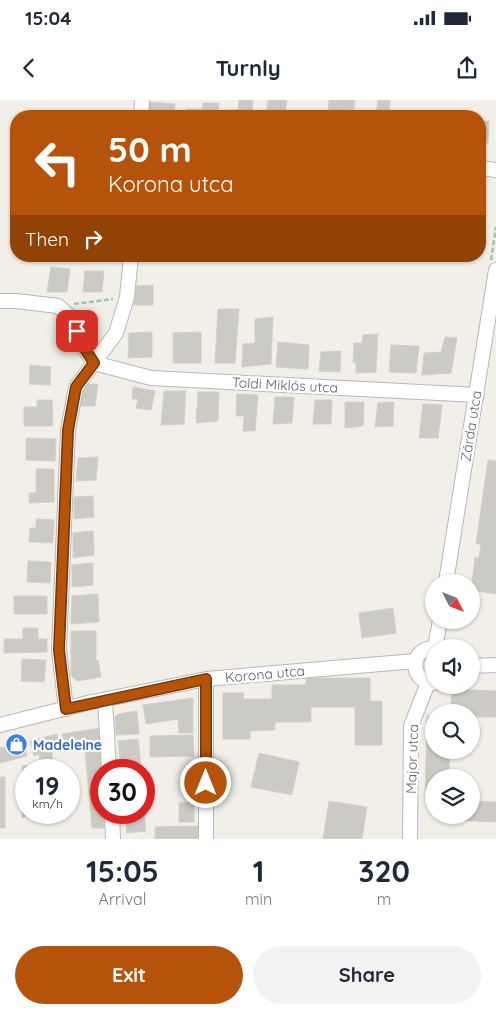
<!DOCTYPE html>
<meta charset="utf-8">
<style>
:root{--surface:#fff;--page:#f2f2f3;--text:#1f2937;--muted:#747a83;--accent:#b45309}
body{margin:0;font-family:Quicksand,sans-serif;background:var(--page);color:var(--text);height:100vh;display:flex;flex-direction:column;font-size:19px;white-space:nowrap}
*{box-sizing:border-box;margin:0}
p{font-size:16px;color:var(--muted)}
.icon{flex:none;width:28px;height:28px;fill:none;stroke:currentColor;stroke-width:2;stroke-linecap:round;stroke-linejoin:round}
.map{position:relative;height:739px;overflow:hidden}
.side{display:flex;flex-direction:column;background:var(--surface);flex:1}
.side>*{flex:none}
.banner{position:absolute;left:10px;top:10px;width:476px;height:152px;border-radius:20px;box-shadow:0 1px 4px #0004;background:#b45309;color:#fff;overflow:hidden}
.needle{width:32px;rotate:132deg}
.controls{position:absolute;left:425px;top:474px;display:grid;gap:10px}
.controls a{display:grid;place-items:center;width:55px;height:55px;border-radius:50%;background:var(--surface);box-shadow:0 1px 4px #0004;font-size:25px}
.speed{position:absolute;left:15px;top:659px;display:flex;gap:10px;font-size:25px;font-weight:700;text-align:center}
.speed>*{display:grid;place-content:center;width:65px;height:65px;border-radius:50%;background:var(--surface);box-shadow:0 1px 4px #0004;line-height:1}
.speed small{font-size:12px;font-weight:400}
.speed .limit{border:8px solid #d22;background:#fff;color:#111}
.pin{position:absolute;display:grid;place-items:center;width:42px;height:42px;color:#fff;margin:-21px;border-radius:10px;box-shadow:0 2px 8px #0006}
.me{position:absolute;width:55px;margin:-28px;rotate:0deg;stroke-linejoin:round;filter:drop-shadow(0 0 4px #0008)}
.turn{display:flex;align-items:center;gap:18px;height:105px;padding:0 15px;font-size:22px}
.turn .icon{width:65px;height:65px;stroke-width:2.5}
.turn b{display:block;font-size:35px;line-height:42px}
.then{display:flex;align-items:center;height:48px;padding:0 15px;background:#0003;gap:10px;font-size:19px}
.eta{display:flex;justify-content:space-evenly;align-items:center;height:85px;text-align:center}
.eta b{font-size:30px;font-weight:700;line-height:35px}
.cta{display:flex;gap:10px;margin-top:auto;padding:10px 15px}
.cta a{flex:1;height:58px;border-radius:30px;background:var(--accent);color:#fff;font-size:20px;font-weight:700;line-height:58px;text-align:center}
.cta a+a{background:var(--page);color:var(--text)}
.status{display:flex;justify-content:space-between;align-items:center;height:35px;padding:0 25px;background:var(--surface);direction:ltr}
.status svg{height:14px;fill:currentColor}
header{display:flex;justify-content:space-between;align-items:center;height:65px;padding:0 15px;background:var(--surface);font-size:22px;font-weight:700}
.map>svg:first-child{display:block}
.building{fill:#cccac5;stroke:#d6d1c6}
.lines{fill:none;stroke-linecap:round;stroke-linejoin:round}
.minor-casing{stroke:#b5b8bc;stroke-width:16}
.path{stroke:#9cc7a9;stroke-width:2.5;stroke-dasharray:5 2.5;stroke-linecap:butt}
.minor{stroke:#fff;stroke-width:14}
.route-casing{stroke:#753606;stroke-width:12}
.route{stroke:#b45309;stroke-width:9}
.labels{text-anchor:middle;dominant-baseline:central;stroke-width:4.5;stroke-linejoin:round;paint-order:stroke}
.street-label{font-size:14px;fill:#5f6368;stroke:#fff}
.shop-label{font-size:14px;font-weight:bold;fill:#366cbe;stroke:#fff;text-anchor:start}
</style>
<div class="status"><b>15:04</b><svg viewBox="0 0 49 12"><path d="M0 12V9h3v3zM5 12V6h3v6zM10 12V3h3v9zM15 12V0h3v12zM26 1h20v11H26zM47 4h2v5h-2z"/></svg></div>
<header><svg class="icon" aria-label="back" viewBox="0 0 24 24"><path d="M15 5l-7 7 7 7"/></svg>Turnly<svg class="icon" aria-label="share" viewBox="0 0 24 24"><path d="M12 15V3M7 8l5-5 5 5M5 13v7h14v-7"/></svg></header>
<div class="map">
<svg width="496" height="739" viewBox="0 0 496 739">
<rect width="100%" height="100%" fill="#f1efe8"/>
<!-- building -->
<path class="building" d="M239 0H253L252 16H225L226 10H238Z
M268 0H287L285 16H266Z
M329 0H355L354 9H350V16H328Z
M378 0H390L389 16H363V14H376Z
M149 2 175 4 174 16H147Z
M203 3H219L217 16H186V9H202Z
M480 21H489L488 43H480Z
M51 167 70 169 67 192H47Z
M85 171H104L102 192H83Z
M153 185V205H133L134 186Z
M218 209H239L235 263H215Z
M273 217 271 264 242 267 243 244 255 243V219Z
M152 232V257L128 258 129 233Z
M201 232V263H173V233Z
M378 234 376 272 356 273V262L353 263 354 243H362L363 235Z
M445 237 457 238 451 273 422 275 424 253 441 252Z
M278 242 309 245 308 269 276 267Z
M391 245 419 246 416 273 389 272Z
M341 251 340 272 319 271 321 252Z
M30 265 51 267 50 285 29 284Z
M82 284H98L95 306H79Z
M133 287 155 291 151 310 136 308 138 299H132Z
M164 291H186L184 324 161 325Z
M198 292H219L218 321 196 323Z
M237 294 258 295 255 331H243L244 316H236Z
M275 297H294L292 323 273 324Z
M37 300H52L53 326H24V307H37Z
M315 300H332L331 324H313Z
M345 302H364L363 326 345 328Z
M394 302 393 326 375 327 378 303Z
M423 304 442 305 438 338H419Z
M26 338 56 339 55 361 26 360Z
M98 357 96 380 76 381 78 358Z
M488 360 496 361V494L471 490 475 458H479L481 444H476Z
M36 369H54V402L29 403V393H36Z
M93 396 94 417 74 419V397Z
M36 419 54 420 53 443 29 442 30 428H36Z
M93 431 94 455 73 458V433Z
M28 461 51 462 50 483 27 482Z
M93 463V485L72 487V465Z
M98 494 99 522 71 524 72 496Z
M14 496H47V514H14Z
M393 508 396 533 362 538 359 513Z
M23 528H38V539H47V552L4 553V539H23Z
M71 531H96V561L98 560 101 577 77 581 71 576Z
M22 559 46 560 44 582 21 581Z
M306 578H370V601H382V645H355V607H311V622H275V630L250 631V639H223V593H244L243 599H272V585H306Z
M452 589 496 591V617H471V612H451Z
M193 598V633H179L178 619 146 624 143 605Z
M137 611 139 634 116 635 115 617 118 614Z
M427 616H434V650H450L449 678H434V700H425Z
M101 628V712H104V728H92L84 639 65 642 62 634Z
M57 634 60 650 52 652 53 670H40L39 654 34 656 30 641Z
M193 635 194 656 150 657V636Z
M138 639 140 656 120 658 118 641Z
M24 642 27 656 0 663V648Z
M259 653 299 662 292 695 251 687Z
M140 656 141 670H121L120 658Z
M37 664V670H26V712H34L22 718V666Z
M0 677H5V728H0Z
M329 701 367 707 362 739H323Z
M471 701 496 702V722L447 720 448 715H471Z
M194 702V722H179V703Z
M144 710 146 731 127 733 125 712H144Z
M198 726V739H155V727Z"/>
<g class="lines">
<defs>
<path id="minor" d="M141 16 142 0
M480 68 496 70
M0 201H16L58 206 75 221 80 241 94 263 151 278 477 295
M446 482 496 170
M434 548C409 548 409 582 434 583
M435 548 440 520
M471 566 496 565
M206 579V739
M105 600 109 670
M66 609 59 550 68 330 76 287 116 233 127 197 131 156
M0 625 87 603 206 579 415 561
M112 712 113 739
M410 739 411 626 428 583"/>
</defs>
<!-- minor casing -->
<use href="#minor" class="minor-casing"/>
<!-- path -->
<path class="path" d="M491 160 496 127
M74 204 113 199"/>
<!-- minor -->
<use href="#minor" class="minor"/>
</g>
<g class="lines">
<defs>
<path id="route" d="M77 231 80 241 94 263 76 287 68 330 59 550 66 609 206 579V683"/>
</defs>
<!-- route casing -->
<use href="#route" class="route-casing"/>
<!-- route -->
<use href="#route" class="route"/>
</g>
<!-- icons -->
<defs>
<symbol id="shop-disc" viewBox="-11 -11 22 22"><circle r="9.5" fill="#3f7fe0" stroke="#fff"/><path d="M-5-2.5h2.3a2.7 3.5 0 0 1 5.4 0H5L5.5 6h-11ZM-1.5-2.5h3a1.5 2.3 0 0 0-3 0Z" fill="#fff"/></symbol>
</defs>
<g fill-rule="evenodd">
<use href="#shop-disc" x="4" y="632" width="25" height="25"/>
</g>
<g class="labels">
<!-- street labels -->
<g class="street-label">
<text transform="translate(285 285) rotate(3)">Toldi Miklós utca</text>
<text transform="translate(471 326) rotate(-81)">Zárda utca</text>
<text transform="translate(265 574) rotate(-5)">Korona utca</text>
<text transform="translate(412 659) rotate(-88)">Major utca</text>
</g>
<!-- shop labels -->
<g class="shop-label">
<text x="33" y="645">Madeleine</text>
</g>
</g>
</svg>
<div class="controls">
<a><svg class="needle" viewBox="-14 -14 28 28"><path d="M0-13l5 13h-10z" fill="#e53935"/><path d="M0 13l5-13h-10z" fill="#747a83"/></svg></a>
<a><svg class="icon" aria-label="sound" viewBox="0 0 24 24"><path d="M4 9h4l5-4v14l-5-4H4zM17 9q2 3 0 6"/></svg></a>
<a><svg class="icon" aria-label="search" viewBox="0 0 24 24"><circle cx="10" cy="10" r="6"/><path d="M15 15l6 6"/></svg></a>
<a><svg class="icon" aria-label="layers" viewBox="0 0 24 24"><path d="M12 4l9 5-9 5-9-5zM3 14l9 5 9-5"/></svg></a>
</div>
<div class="speed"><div>19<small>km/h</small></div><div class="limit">30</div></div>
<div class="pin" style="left:77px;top:231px;background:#d93025"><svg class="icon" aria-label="arrive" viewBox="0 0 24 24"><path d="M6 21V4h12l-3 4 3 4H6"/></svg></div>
<svg class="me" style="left:206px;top:683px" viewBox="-20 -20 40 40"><circle r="17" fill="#b45309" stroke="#fff" stroke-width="3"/><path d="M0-11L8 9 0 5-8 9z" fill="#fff"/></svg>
<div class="banner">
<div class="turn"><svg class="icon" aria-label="left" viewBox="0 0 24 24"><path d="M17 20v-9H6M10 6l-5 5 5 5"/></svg><div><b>50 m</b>Korona utca</div></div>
<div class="then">Then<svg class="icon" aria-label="right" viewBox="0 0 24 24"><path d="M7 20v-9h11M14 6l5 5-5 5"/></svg></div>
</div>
</div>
<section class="side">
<div class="eta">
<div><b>15:05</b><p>Arrival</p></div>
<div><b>1</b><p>min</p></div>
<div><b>320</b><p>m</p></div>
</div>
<div class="cta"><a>Exit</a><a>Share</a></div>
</section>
